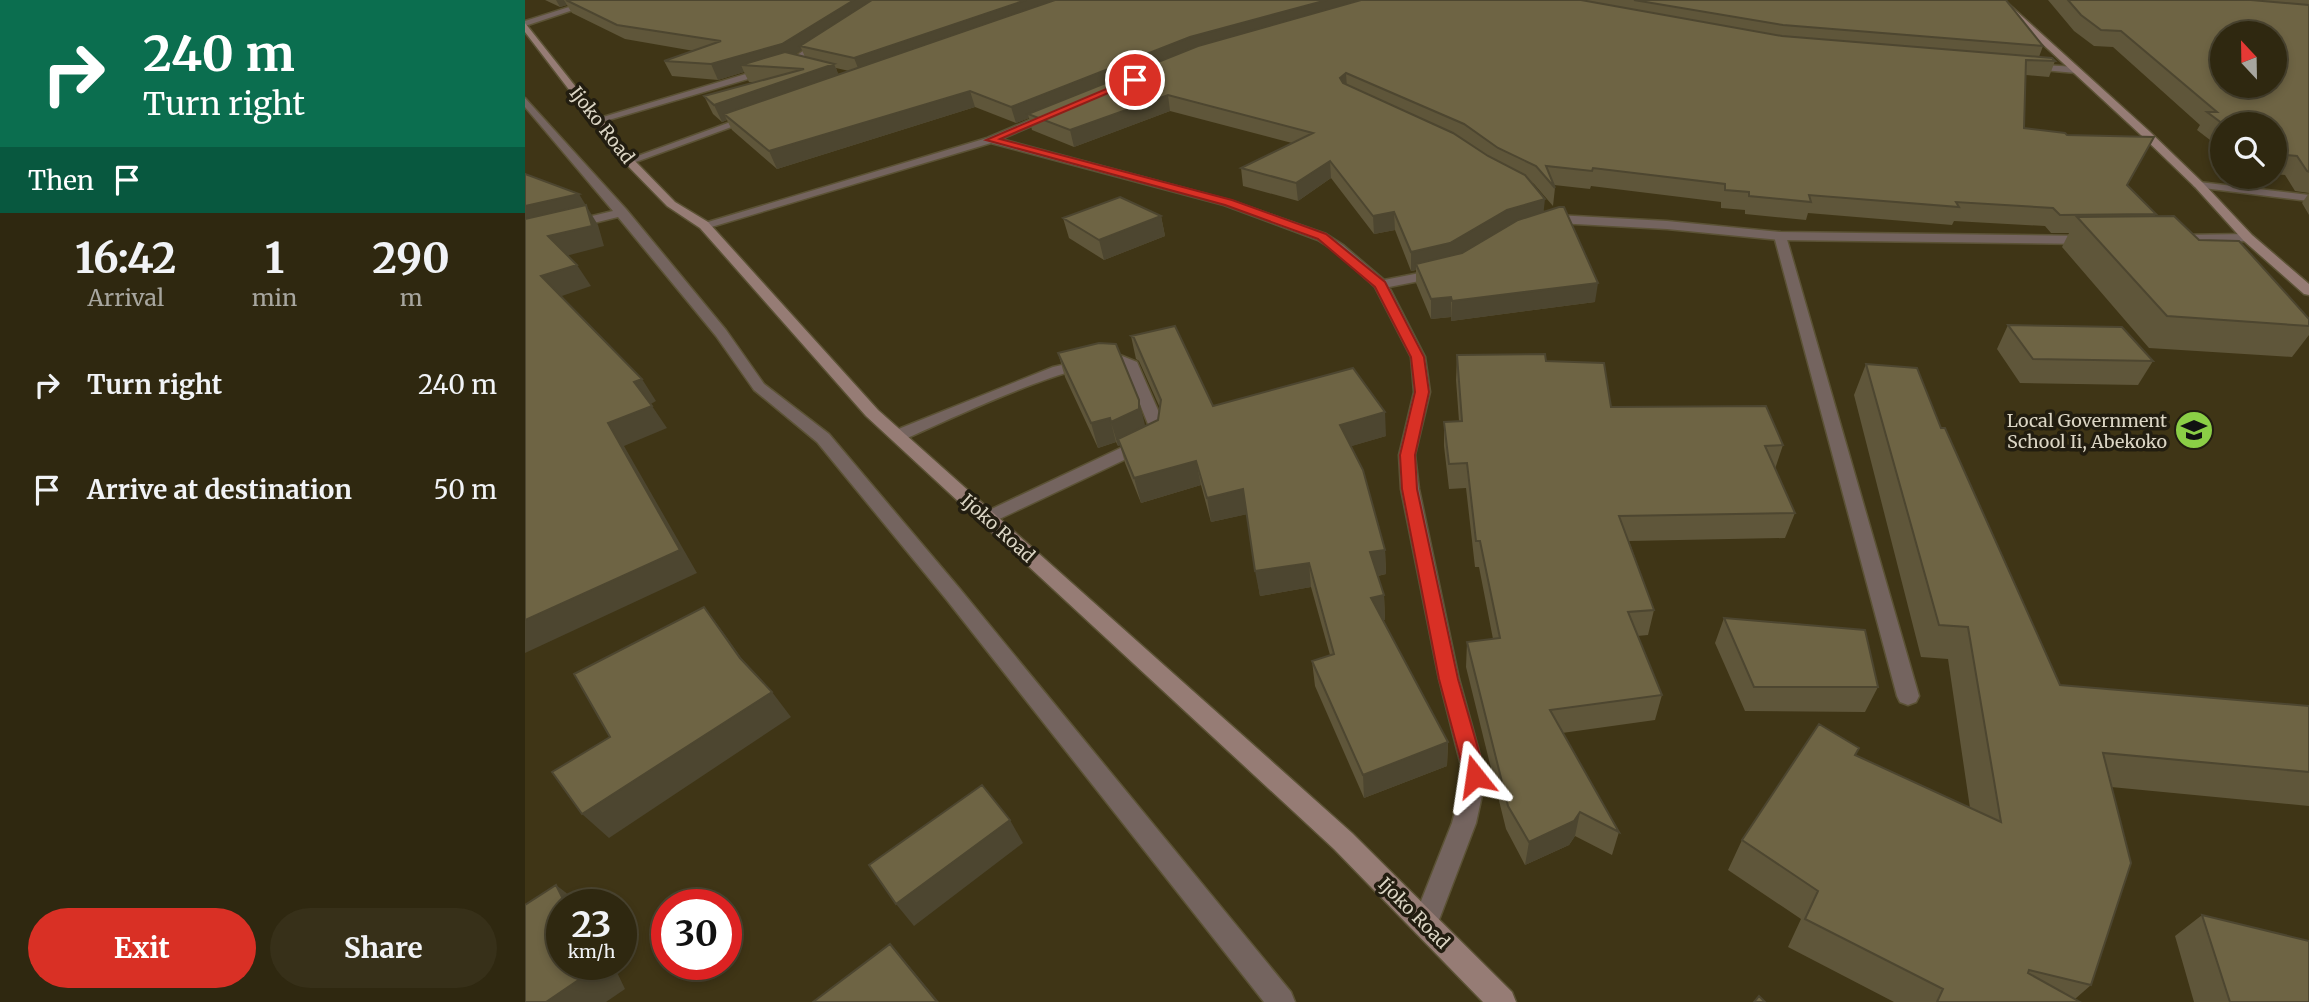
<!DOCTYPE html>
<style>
:root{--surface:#2f2810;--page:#373019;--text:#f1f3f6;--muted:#a7a69f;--line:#4a4430;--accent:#d93025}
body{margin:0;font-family:Merriweather,serif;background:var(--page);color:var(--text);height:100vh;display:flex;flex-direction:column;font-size:26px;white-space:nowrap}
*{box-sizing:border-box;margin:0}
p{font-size:23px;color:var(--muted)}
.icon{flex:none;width:38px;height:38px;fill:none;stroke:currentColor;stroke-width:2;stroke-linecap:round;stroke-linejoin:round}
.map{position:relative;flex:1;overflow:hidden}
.drawer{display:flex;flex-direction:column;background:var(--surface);width:525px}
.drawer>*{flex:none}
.hud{background:#0b6e4f;color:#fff;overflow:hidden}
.needle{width:46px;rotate:338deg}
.fabs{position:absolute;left:1685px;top:21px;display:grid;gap:14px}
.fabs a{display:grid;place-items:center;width:77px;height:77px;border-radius:50%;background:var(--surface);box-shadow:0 4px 10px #0003,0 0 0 2px var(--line);font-size:35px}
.speed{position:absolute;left:21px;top:889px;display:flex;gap:14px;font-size:35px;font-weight:700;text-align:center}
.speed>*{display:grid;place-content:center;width:91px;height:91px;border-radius:50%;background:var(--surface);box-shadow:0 4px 10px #0003,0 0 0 2px var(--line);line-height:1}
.speed small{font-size:18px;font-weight:400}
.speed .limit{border:10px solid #d22;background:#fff;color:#111}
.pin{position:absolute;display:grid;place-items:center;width:60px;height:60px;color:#fff;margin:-30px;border:4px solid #fff;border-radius:50%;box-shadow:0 2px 7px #0007}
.me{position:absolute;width:77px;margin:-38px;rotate:345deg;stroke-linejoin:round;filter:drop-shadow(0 0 5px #0008)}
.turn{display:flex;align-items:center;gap:24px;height:147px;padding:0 28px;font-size:32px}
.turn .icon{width:91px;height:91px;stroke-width:2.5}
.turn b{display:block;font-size:49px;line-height:60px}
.then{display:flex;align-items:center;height:66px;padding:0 28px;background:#0003;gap:14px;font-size:26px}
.eta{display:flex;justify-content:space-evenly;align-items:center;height:119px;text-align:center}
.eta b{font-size:42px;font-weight:700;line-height:49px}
.button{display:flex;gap:14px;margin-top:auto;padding:14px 28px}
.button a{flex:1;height:80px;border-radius:42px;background:var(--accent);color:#fff;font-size:28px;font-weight:700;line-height:80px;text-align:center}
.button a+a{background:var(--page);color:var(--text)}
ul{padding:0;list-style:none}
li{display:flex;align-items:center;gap:21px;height:105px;padding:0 28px}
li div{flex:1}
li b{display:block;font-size:26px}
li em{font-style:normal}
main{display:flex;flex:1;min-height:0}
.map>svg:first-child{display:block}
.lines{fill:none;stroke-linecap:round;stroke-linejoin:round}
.lane-casing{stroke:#5b5235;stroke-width:3}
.street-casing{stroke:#5b5235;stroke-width:3}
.secondary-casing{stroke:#5b5235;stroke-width:3}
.lane{fill:#74645f;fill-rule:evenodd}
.street{fill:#74645f;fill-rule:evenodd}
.secondary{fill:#967c75;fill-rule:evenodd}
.wall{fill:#5f563a;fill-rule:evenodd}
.shaded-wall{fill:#4d4630}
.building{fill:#6e6444;stroke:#4d4630;stroke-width:2;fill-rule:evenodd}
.route{fill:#d93025;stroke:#8d1f18;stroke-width:2}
.labels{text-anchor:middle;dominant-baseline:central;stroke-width:7;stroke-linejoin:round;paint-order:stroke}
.street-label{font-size:18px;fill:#dbd5c4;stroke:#221d10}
.poi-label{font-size:18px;fill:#dbd5c4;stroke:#221d10;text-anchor:end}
</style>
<main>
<section class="drawer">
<div class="hud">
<div class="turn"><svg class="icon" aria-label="right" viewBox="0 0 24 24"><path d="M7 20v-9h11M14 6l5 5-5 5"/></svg><div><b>240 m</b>Turn right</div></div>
<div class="then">Then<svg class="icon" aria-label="arrive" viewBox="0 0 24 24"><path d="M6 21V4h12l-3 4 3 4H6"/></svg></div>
</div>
<div class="eta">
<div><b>16:42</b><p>Arrival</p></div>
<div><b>1</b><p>min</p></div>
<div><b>290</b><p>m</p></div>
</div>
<ul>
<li><svg class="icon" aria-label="right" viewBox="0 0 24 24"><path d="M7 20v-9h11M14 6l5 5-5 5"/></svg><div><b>Turn right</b></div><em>240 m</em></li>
<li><svg class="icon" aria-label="arrive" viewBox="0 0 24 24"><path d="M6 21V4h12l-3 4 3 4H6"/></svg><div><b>Arrive at destination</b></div><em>50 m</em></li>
</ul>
<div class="button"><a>Exit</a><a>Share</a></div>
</section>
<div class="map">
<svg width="1784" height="1002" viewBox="0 0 1784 1002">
<rect width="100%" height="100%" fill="#3f3516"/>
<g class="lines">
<defs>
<path id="lane" d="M1255 232 1261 236 1394 696 1391 702 1383 705 1375 702 1372 696 1249 236Z
M590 353 612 362 639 424 637 442 468 522H456L453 518 456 514 623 435V424L599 365C562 353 419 422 378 440L372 441 364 436 366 432 528 367Z"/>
<path id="street" d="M66 0H78L0 26V21Z
M296 38 303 40 270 65 77 122 68 120 264 61Z
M1503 64 1551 67 1556 70 1551 73 1506 69 1501 66Z
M0 98 101 209 201 330 239 384 304 434 435 589 766 992 770 1002H739L421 599 292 442 229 390 191 336 93 217 0 240V232L88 211 0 107Z
M526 111 531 114 530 116 476 139 707 201 801 234 818 245 859 280 915 269 922 273 920 276 864 287 900 357 905 392 890 455 894 489 934 679 961 777 951 823 909 933 900 937 891 933 887 924 927 823 939 777 914 679 876 489 874 455 889 392 886 357 850 287 810 251 793 240 699 205 466 143 183 228 173 225 462 138Z
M222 116 231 118 108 163 99 161Z
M1674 182 1784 195V201L1670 187 1668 185Z
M1031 215 1142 221 1255 232 1562 236 1568 240 1562 244 1255 240 1142 229 1032 223 1021 226 1015 222Z
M1723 234 1729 238 1727 241 1650 243 1644 239 1650 235Z"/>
<path id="secondary" d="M1470 0H1479L1624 131 1678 183 1727 235 1784 284V295L1779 294 1719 241 1670 187 1616 135Z
M0 23 108 159 150 202 183 222 353 410 827 833 987 992 991 1002H958L809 849 341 416 175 228 142 206 100 163 0 32Z"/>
</defs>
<!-- lane casing -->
<use href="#lane" class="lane-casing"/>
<!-- street casing -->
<use href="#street" class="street-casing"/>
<!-- secondary casing -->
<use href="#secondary" class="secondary-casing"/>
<!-- lane -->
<use href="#lane" class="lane"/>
<!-- street -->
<use href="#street" class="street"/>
<!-- secondary -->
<use href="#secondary" class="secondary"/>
</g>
<!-- wall -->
<path class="wall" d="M20 0H1481L1518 46 1514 57 1530 61 1524 77 1501 75 1499 128 1542 135 1629 137 1602 186 1631 214 1629 217 1674 240 1784 319V335L1767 357 1624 348 1537 247 1544 233H1526L1520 226 1429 221 1427 225 1283 213 1281 220 1220 214V210L1196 208V202L1066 186 1065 189 1029 185 1030 188 1028 206 1009 184 1006 182 1019 212 1070 302 926 321V317L906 319 891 283V270L886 271 870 230 849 234 806 178 773 201 718 186 716 168 767 143 645 111 549 147 507 130 504 118 491 123 450 107 252 169 207 130 202 120 197 122 188 114 179 96 231 82H224L219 72 193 80 147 76 139 61 169 51 100 39 47 13 42 5 35 7ZM277 50 280 57 269 55ZM311 68 324 71 313 74Z
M1523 0H1784V215L1777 203 1784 193 1770 191 1760 175 1750 174V124H1698V150L1672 130 1675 125 1588 47 1569 46 1549 31Z
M636 216 640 236 579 260 544 238 538 218Z
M1483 325 1628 361 1613 385 1495 383 1472 349Z
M650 326 688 406 861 436 826 446 860 550 861 574 853 576 859 595 860 620H858L923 742 922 766 839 798 790 686 787 661 805 655 786 587 735 596 722 514 686 522 676 485 616 503 600 463 595 445 593 446 591 442 573 448 540 377 533 353 620 426 633 420 635 408 614 361 611 359 606 336Z
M932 355 1021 361 1086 407 1258 445 1250 469 1270 513 1260 538 1104 541 1129 610 1123 635 1112 636 1137 695 1130 720 1037 733 1094 832 1087 855 1050 836 1044 845 1000 865 981 829 941 667 942 642 968 639 954 567H950L941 488 924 489 919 446V422L934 421 931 380Z
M1341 364 1416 428 1535 685 1784 706V806L1586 787 1566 985 1550 999 1555 1002H1369L1263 947 1276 919 1203 870 1217 840 1330 755 1445 808 1423 659 1396 657 1329 395Z
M1199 618 1353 687 1340 712 1220 711 1190 643Z
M1677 915 1784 1002H1669L1650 936Z"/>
<!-- shaded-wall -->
<path class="shaded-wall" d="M31 0H39L42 5 35 7Z
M329 0H356L275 46 277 50 263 59 216 65 219 72 193 80 186 64Z
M501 0H544L335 73 329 58Z
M802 0H852L503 114 504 118 491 123 486 107 665 37Z
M309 64 316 80 199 114 202 120 197 122 189 105Z
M821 73 822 89 815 78Z
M445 91 450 107 252 169 244 151Z
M643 95 645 111 549 147 545 130Z
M805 161 806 178 773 201 771 183Z
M54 194 73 225 79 246 37 257 23 236 0 229V206Z
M1020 199 1018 217 925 262 891 264V270L886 271V252L982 210Z
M869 212 870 230 849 234 848 216Z
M636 216 640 236 579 260 574 240Z
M52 265 66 286 31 298 16 276Z
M1073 283 1070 302 926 321 927 301Z
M926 297V317L906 319V299Z
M117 379 131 401 124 405 109 382Z
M614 400 620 425V433L593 439 595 445 593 446 586 422Z
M127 406 142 428 99 446 172 573 0 653V620L83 423Z
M860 412 861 436 817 449 815 425Z
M585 418 591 442 573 448 566 423Z
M671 461 676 485 616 503 609 478Z
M718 489 723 514 686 522 682 498Z
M860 550 861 574 847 577 845 552Z
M784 563 786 587 735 596 730 571Z
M859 595 860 620 847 622 846 598Z
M179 607 198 632 234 683 215 658Z
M247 692 266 717 84 838 57 814Z
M923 742 922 766 839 798 838 775Z
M1055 812 1050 836 1044 845 1000 865 1004 842Z
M485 820 498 843 389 926 371 904Z
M31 885 57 905H41Z
M365 944 390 973 414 1002H412Z
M69 964H88L100 989 81 1002H21Z"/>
<!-- building -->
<path class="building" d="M41 0H329L257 44 186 64 139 61 196 41 92 25Z
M347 0H501L329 58 275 46Z
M530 0H802L665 37 486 107 445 91 244 151 199 114Z
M836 0H1056L1257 36 1527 58 1530 61 1501 60 1499 128 1540 133 1542 135 1629 137 1602 185 1631 214 1535 215 1528 208 1431 202 1434 207 1284 195 1286 202 1224 196V192L1200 190V184L1068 168 1067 171 1021 166 1030 188 1011 166 973 148 939 124 821 73 815 78 818 83 928 133 963 156 1000 175 1020 199 982 210 925 243 886 252 869 212 848 216 805 161 771 183 716 168 788 133 643 95 545 130 503 114 673 46Z
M1109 0H1481L1518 46 1258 25Z
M1543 0H1726L1784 5V172L1782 171 1772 156 1750 154V124H1698L1682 112H1692L1596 31 1576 30 1556 15ZM1698 33H1750V86H1698Z
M260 52 309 64 189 105 179 96 279 69 216 65Z
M0 174 54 194 0 206Z
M595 197 636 216 574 240 538 218Z
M61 205 67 226 23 236 52 265 16 276 117 379 109 382 127 406 83 423 155 550 0 620V219Z
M1034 207H1039L1073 283 927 301 926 297 906 299 891 264 937 253 993 220Z
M1649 216 1674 240 1714 241 1784 319V326L1642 316 1552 217Z
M1483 325 1597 327 1628 361 1508 359Z
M650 326 688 406 828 368 860 412 815 425 838 470 860 550 845 552 859 595 846 598 923 742 838 775 787 661 809 654 784 563 730 571 718 489 682 498 671 461 609 478 593 439 633 420 636 400 609 338 606 336Z
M574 343 591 344 614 400V409L586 422 585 418 566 423 533 353Z
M1020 354 1021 361 1079 363 1086 407 1241 406 1258 445 1240 446 1270 513 1094 516 1129 610 1103 612 1137 695 1025 710 1094 832 1055 812 1049 821 1004 842 983 806 942 642 975 638 955 541H951L942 463 924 464 919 422 937 421 932 355Z
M1341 364 1392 368 1416 428H1420L1535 685 1784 706V772L1578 753 1606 863 1566 985 1504 970 1503 973 1555 1002H1412L1418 989 1280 919 1293 891 1217 840 1294 724 1334 748 1330 755 1476 822 1443 627 1414 625Z
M179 607 215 658 247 692 57 814 27 772 85 737 49 674Z
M1199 618 1340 630 1353 687H1229Z
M457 785 485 820 371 904 344 865Z
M31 885 41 905H37V964H69L71 968 21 1002H0V905Z
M1677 915 1784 941V1002H1705Z
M365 944 412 1002H288Z
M1234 996 1240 1002H1229Z"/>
<!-- route -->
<path class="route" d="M607 78 614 80 475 139 707 200 801 234 860 282 899 357 904 392 890 455 892 489 933 679 961 776 958 783 950 786 943 783 940 776 914 679 877 489 875 455 890 392 886 357 850 287 793 239 700 205 461 140Z"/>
<!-- icons -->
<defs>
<symbol id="school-disc" viewBox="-11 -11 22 22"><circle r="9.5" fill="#8bce46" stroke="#221d10"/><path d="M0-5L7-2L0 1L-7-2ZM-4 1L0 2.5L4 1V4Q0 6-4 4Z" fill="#111"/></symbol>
</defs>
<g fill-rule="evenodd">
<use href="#school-disc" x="1647" y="408" width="44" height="44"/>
</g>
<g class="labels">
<!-- street labels -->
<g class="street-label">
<text transform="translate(77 125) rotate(52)">Ijoko Road</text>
<text transform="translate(473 528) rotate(42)">Ijoko Road</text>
<text transform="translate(889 913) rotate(45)">Ijoko Road</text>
</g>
<!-- poi labels -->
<g class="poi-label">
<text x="1642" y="420">Local Government<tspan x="1642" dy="21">School Ii, Abekoko</tspan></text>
</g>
</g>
</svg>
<div class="fabs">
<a><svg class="needle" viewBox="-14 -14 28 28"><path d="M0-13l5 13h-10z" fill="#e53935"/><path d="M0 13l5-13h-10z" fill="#a7a69f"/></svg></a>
<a><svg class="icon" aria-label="search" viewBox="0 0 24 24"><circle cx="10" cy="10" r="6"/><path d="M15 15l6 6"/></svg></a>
</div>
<div class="speed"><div>23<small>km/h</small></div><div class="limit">30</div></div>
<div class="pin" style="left:610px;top:80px;background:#d93025"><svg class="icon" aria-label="arrive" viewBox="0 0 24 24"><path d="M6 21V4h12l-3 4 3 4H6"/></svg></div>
<svg class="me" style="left:950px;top:776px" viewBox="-20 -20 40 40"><path d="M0-17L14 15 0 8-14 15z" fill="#d93025" stroke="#fff" stroke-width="4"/></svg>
</div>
</main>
